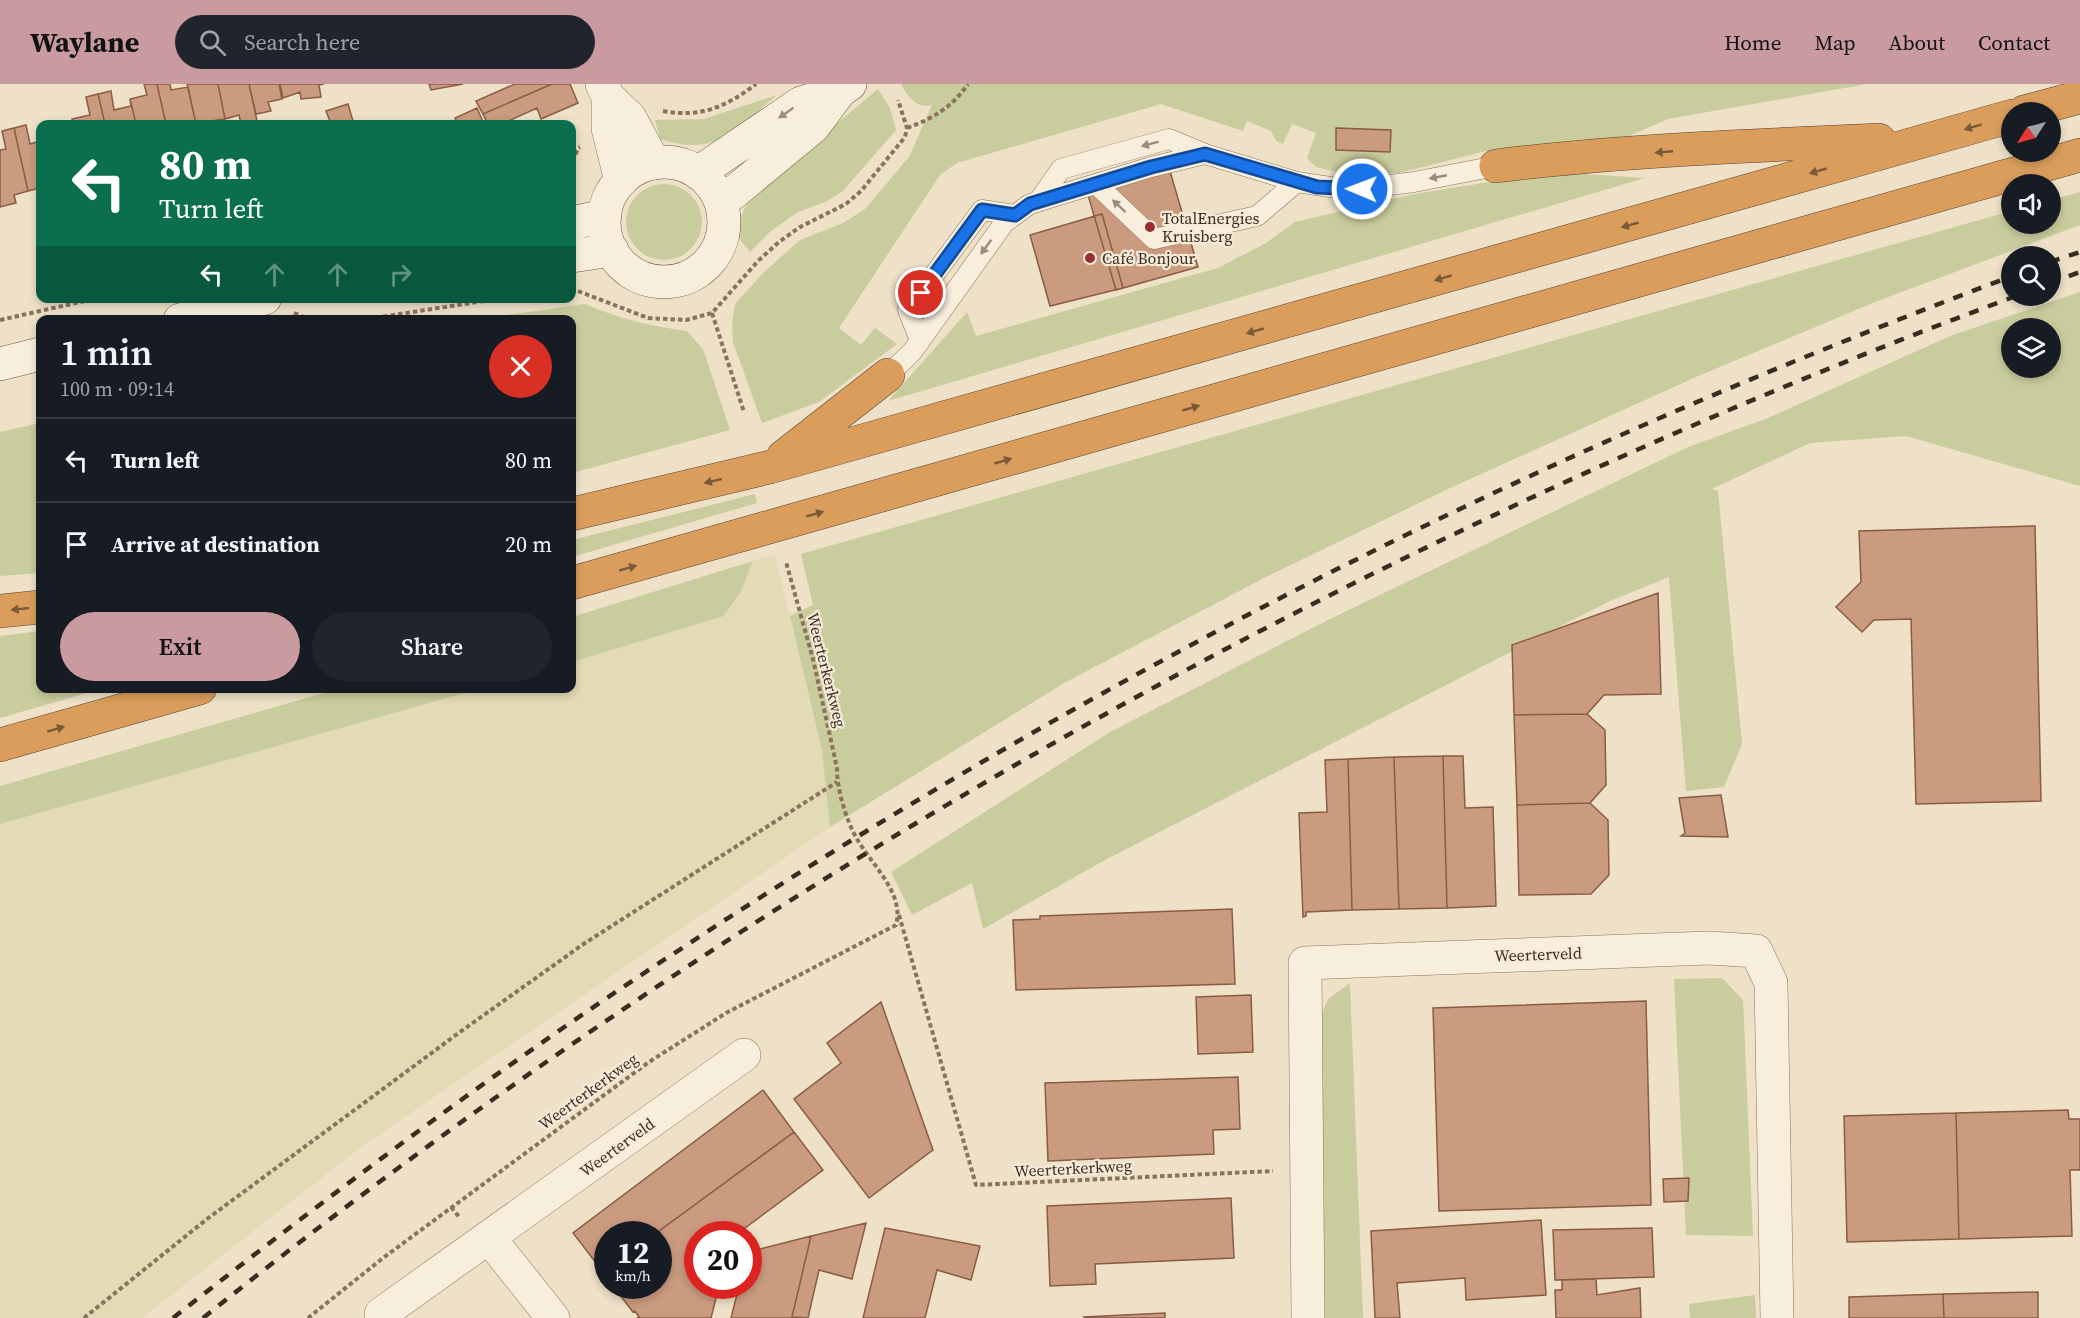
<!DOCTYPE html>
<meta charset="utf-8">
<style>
:root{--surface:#171b24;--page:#20242c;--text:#f1f3f6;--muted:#9ea1a6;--line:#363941;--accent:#c99a9f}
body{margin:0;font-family:"Source Serif 4",serif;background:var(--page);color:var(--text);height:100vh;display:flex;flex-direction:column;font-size:22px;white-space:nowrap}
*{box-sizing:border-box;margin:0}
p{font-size:20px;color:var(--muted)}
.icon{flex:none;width:33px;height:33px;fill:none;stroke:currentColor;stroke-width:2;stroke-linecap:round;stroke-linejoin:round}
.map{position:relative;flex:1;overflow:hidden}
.sheet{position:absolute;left:36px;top:231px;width:540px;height:378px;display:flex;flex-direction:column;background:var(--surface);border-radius:12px;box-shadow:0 3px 9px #0003}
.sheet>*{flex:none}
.banner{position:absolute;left:36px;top:36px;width:540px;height:183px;border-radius:12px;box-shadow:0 3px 9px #0003;background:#0b6e4f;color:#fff;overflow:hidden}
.needle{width:39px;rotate:234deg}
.buttons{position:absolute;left:2001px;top:18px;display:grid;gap:12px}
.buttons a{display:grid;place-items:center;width:60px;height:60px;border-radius:50%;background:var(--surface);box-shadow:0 3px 9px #0003;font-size:30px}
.speed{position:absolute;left:594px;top:1137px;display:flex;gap:12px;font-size:30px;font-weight:700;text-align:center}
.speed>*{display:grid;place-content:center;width:78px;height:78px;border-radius:50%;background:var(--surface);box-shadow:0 3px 9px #0003;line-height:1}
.speed small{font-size:15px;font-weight:400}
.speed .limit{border:9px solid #d22;background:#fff;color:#111}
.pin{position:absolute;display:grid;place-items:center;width:51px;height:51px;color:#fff;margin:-26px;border:3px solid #fff;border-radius:50%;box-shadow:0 2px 6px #0007}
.me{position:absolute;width:66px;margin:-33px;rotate:271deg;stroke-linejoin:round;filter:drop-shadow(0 0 4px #0008)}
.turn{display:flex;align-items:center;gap:21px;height:126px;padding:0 24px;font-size:27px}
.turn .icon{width:78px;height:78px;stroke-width:2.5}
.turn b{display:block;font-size:42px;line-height:51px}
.lanes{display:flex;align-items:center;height:57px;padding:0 24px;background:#0003;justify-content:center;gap:30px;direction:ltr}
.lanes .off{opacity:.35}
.round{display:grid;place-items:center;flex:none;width:63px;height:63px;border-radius:32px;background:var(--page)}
.overview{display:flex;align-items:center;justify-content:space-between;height:102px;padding:0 24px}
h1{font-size:36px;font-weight:600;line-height:45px}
.cta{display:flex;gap:12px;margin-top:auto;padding:12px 24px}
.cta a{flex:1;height:69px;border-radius:36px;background:var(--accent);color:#111;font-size:24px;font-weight:600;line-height:69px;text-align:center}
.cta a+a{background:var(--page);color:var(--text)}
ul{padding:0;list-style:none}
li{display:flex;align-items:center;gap:18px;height:84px;padding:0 24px;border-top:2px solid var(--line)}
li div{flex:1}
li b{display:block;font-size:22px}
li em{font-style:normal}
header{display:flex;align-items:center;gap:36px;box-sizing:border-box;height:84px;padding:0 30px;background:var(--accent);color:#111}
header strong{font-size:28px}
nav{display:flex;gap:33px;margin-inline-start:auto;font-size:21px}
.search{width:420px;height:54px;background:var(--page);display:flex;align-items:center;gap:15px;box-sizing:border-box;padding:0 21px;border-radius:33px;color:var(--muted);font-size:22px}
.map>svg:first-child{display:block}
.farmland{fill:#e3dab6}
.green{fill:#c9cc9c;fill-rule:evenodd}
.building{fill:#cb9b7f;stroke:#895c43;stroke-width:1.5}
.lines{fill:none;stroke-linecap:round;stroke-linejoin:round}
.service-casing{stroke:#8a735d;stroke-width:21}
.minor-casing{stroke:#8a735d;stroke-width:34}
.tertiary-casing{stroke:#8a735d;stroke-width:34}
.secondary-casing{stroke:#6c5440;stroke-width:34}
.motorway-casing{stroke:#584131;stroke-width:34}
.path{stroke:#8a735d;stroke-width:4;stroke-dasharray:4.5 3;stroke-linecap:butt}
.service{stroke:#f8eedc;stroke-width:20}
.minor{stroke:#f8eedc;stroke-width:33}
.tertiary{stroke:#f8eedc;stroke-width:33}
.secondary{stroke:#f8eedc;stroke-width:33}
.motorway{stroke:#da9d5c;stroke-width:33}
.rail{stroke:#3b2c20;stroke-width:4.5;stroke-dasharray:10 10;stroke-linecap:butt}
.oneway{fill:#9a8d7e}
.oneway2{fill:#7b5938}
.route-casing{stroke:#114b97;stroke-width:15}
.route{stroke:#1a73e8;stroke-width:10}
.poi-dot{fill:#982e34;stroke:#f5ebd8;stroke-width:2}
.labels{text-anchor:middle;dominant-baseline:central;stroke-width:4.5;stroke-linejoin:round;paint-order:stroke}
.poi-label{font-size:16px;fill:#3b2c20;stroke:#f5ebd8;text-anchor:start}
.street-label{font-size:16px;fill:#3b2c20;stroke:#f5ebd8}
</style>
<header>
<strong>Waylane</strong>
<div class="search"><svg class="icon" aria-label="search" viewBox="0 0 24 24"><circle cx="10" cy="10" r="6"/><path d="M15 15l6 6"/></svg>Search here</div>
<nav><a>Home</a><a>Map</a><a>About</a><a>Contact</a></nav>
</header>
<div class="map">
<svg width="2080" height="1234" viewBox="0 0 2080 1234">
<rect width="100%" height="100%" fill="#eee1c8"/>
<!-- farmland -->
<path class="farmland" d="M775 471 822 666 830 743 361 1063 142 1234H0V740L479 605 572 604V578L724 532 741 507 753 477Z"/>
<!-- green -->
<path class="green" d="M901 0H1867L1668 35 1629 52 1486 67 1399 89H1341L1316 83 1307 74 1316 49 1292 40 1283 60 1276 57 1271 47 1247 37 1243 47 1161 20 957 79 940 91 839 244 861 261 875 244 897 260 819 318 762 339 733 258 732 241 735 220 764 188 800 156 843 139 865 125 909 73 932 21C916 25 908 13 901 0Z
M878 5 890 24 896 46 843 107 827 117 796 129 770 148 750 168 737 152C739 132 746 118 760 104Z
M777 11C735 45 717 74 660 55L655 36 704 35Z
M1553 88 1645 94 888 317 967 228 976 252 1218 184 1266 159 1295 138 1414 110Z
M626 138a38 38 0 1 1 76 0a38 38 0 1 1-76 0Z
M2080 108V141L1875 218 1696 293 1448 405 1266 493 1066 598 830 743 822 666 790 532 813 521 801 470 2011 127 2012 140H2050L2051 116Z
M2080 208V402L1906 352 1810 359 1712 405 1718 407 1742 660 1724 703 1686 707 1669 493 1610 517 1105 776 983 845 972 799 912 831 891 788 1110 648 1332 534 1688 363 1768 334 1950 252ZM2012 244H2050V284H2012Z
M585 220C619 235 650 242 687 247L703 265 730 346 572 389V236L478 235Z
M40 339V489L0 492V348Z
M755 410 757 419 572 473V456Z
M753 477 741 507 724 532 572 578V533Z
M40 547V604L101 605 0 634V552Z
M338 605H479L0 740V702Z
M1722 894 1743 916 1753 1152 1686 1151 1674 895Z
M1350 899 1363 1234H1324L1320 934 1328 915Z
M1755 1211 1756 1234H1690L1689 1220Z"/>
<!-- building -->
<path class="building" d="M144 0H157L166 40H136L130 15 147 11Z
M157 0H170L171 6 188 3 196 40H166Z
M187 0H218L225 35 212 37V40H196Z
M218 0H249L257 37 241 40 239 31 225 35Z
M249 0H279L282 15 268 18 271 27 256 30Z
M280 0H324L319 1 321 13 301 15 300 8 283 14Z
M429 0H463L431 6Z
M515 0H552L483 30 476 17Z
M552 0H570L578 19 541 35 537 24 502 40H488L483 30Z
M111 7 114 26 131 22 130 15 136 40H105L98 10Z
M98 10 105 40H74L72 35 90 31 86 13Z
M348 20 353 37 331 40 326 27Z
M477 24 484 40H458L455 34Z
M26 41 30 60 40 57V104L28 107 14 44Z
M14 44 28 107 14 111 16 119 0 123V66L6 65 2 47Z
M1336 44 1391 46 1390 68 1336 66Z
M1165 70 1198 183 1116 206 1083 94Z
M1102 130 1123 204 1050 222 1030 151Z
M2035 442 2041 717 1916 720 1911 535 1874 536 1862 548 1836 523 1861 498 1859 447Z
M1658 509 1661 610 1604 611 1587 630 1514 631 1512 561Z
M1587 630 1605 646 1606 701 1590 719 1517 721 1514 631Z
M1443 672 1447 824 1399 825 1394 673Z
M1443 672H1463L1465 724 1493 723 1496 822 1447 824Z
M1394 673 1399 825 1352 826 1348 675Z
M1348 675 1352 826 1306 828V832L1303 833 1299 729 1327 728 1325 676Z
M1721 711 1728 753 1681 752 1685 749 1679 714Z
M1590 719 1608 736 1609 791 1591 810 1519 811 1517 721Z
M1232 825 1235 900 1016 906 1013 836 1040 835V832Z
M1251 911 1253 968 1198 970 1196 913Z
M1646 917 1651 1121 1439 1127 1433 924Z
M881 918 933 1066 869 1114 794 1015 841 979 827 959Z
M1238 993 1240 1045 1213 1046 1214 1070 1048 1077 1045 999Z
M763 1006 794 1048 655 1150H608V1185L603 1188 573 1149Z
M2068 1026 2069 1035H2080V1086H2070L2072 1152 1959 1155 1956 1029Z
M1956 1029 1959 1155 1847 1158 1844 1032Z
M794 1048 823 1086 737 1150H698V1202H719L711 1234H637L639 1233 635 1227 633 1228 613 1202H658V1150H655Z
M1689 1094 1688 1117 1664 1118 1663 1095Z
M1231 1114 1234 1174 1095 1180 1096 1200 1050 1202 1047 1122Z
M1541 1136 1546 1211 1466 1216 1465 1194 1397 1199 1400 1234H1375L1371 1147Z
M866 1139 852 1195 819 1186 808 1234 792 1233 811 1152Z
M885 1144 980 1162 971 1196 937 1186 925 1234H863Z
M1652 1144 1654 1193 1555 1196 1553 1146Z
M811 1152 792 1233 796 1234H731L739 1202H748V1168Z
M1596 1195 1597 1211 1640 1204 1641 1234H1556L1555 1206H1562V1196Z
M2038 1208V1234H1944L1943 1210Z
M1943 1210 1944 1234H1849V1213Z
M1165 1229V1234H1085L1084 1233Z"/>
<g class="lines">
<defs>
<path id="service" d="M1096 100 1154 155 1257 132 1297 98
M1038 118 1061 85 1169 55 1205 70
M920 256 908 226 982 126 1015 131
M888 291 912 268 1004 139 1030 120 1151 83 1205 70 1297 98 1350 106 1414 98 1496 82"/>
<path id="minor" d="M490 1155 553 1234
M381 1230 744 971
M1308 1234 1305 879 1709 864 1756 867 1771 899 1777 1234"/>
<path id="tertiary" d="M602 0 608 13V44L621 97
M608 13 630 34 654 79"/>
<path id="secondary" d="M604 138a60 60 0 1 1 120 0a60 60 0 1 1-120 0Z
M698 89 801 19 840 7
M721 119 813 43 840 7 850 0
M572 139 605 132
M572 172 612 166
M180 236 265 214
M0 280 40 270"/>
<path id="motorway" d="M2024 28 2080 13
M1496 82C1623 66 1751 62 1879 56
M783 373 888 291
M572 430 770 383 2012 32
M572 499 2080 71
M0 527 40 523
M0 661 200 604"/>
</defs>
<!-- service casing -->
<use href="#service" class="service-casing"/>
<!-- minor casing -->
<use href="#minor" class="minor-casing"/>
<!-- tertiary casing -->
<use href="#tertiary" class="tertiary-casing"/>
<!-- secondary casing -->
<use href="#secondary" class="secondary-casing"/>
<!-- motorway casing -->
<use href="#motorway" class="motorway-casing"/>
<!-- path -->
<path class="path" d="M663 27C700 34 726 23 756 0
M907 44C934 34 952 23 968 0
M572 67 580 63
M572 77 578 65
M578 207 648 234 686 236 712 229 758 177 779 158 800 143 846 120 861 107 905 53 907 44 898 16
M294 229 311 236
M712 229 744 328
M0 236 98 214
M361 236 503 214
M899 831 976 1101 1273 1087
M451 1123 460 1134
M84 1234 207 1135 460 948 585 859 837 698
M308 1234 383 1174 649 978 726 929 896 841C905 810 872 781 857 755 846 736 837 706 837 684L813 575 786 478"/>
<!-- service -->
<use href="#service" class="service"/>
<!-- minor -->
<use href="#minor" class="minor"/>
<!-- tertiary -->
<use href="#tertiary" class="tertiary"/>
<!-- secondary -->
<use href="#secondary" class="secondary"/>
<!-- motorway -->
<use href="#motorway" class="motorway"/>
<!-- rail -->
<path class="rail" d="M2050 178 2080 168
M2050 199 2080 188
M173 1234C335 1107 500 983 673 870 931 700 1201 547 1481 415 1654 333 1832 260 2012 192
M203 1234C747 799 1363 454 2016 212"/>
</g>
<!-- one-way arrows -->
<defs><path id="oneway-solid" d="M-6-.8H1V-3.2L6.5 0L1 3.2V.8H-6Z" transform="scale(1.5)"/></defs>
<g class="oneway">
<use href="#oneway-solid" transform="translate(786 29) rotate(145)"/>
<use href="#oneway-solid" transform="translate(1150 60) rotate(165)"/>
<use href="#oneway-solid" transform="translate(1438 93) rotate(169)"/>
<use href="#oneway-solid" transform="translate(1119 122) rotate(-137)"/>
<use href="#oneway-solid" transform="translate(986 163) rotate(126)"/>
</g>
<g class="oneway2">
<use href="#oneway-solid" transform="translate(1973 43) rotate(164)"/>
<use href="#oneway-solid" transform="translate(1664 68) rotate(175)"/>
<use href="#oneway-solid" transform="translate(1818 87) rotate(164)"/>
<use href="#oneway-solid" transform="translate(1630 141) rotate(164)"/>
<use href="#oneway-solid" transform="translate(1443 194) rotate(164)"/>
<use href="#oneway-solid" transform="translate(1255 247) rotate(164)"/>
<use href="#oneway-solid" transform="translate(1191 324) rotate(-16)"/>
<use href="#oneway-solid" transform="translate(1003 377) rotate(-16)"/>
<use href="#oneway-solid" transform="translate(713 397) rotate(167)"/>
<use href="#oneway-solid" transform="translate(815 430) rotate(-16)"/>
<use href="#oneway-solid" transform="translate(628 484) rotate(-16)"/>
<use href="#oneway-solid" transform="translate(20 525) rotate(174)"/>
<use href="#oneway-solid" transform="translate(56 645) rotate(-16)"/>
</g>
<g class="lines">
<defs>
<path id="route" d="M921 209 982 126 1015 131 1030 120 1151 83 1205 70 1317 103 1362 105"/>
</defs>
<!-- route casing -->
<use href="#route" class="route-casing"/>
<!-- route -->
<use href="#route" class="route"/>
</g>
<!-- markers -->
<g class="poi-dot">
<circle cx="1150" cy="143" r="6"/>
<circle cx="1090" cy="174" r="6"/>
</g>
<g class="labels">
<!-- poi labels -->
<g class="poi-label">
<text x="1162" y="134">TotalEnergies<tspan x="1162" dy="18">Kruisberg</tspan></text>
<text x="1102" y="174">Café Bonjour</text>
</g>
<!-- street labels -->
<g class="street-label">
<text transform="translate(827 586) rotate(76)">Weerterkerkweg</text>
<text transform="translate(1538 870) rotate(-2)">Weerterveld</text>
<text transform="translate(588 1007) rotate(-36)">Weerterkerkweg</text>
<text transform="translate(617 1063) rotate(-36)">Weerterveld</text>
<text transform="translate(1073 1084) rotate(-3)">Weerterkerkweg</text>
</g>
</g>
</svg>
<div class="buttons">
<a><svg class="needle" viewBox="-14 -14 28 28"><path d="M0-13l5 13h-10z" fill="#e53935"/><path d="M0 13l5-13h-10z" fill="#9ea1a6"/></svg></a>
<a><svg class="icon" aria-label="sound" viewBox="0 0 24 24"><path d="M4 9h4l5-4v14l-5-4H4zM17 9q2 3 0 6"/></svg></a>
<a><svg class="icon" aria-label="search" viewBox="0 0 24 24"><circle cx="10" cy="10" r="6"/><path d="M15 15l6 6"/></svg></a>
<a><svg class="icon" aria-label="layers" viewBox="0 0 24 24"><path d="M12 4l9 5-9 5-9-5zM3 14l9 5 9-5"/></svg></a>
</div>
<div class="speed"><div>12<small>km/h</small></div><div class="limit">20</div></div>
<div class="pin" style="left:921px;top:209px;background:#d93025"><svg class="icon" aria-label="arrive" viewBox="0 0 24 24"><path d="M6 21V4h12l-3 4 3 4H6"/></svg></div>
<svg class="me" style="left:1362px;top:105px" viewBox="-20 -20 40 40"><circle r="17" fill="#1a73e8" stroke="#fff" stroke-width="3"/><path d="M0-11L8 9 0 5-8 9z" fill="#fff"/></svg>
<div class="banner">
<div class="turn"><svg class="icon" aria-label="left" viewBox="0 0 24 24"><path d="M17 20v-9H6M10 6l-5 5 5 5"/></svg><div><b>80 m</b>Turn left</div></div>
<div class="lanes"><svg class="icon" aria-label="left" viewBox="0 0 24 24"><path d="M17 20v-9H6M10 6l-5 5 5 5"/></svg><svg class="icon off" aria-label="ahead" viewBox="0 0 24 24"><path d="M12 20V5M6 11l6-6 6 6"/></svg><svg class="icon off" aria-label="ahead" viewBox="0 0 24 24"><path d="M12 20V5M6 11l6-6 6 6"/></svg><svg class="icon off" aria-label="right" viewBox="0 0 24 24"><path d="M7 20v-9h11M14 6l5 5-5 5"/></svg></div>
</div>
<section class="sheet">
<div class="overview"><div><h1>1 min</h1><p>100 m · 09:14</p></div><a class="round" style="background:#d93025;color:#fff"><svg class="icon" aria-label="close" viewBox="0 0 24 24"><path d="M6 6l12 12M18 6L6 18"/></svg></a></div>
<ul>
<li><svg class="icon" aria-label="left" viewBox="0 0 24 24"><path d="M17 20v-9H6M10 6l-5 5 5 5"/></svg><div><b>Turn left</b></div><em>80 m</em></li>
<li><svg class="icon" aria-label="arrive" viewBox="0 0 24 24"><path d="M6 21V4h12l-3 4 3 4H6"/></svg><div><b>Arrive at destination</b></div><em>20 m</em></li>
</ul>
<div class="cta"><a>Exit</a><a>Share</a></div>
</section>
</div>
